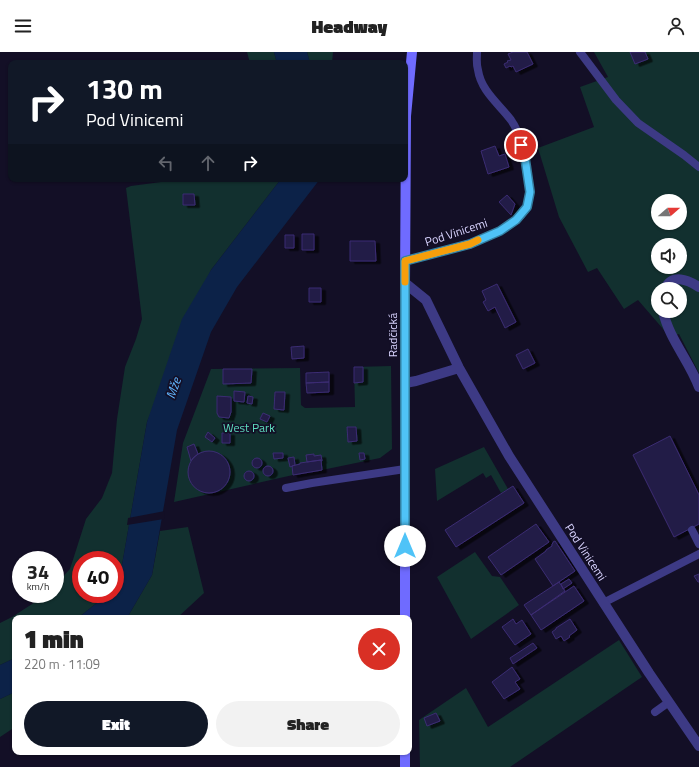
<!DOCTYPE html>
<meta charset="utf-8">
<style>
:root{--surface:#fff;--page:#f2f2f2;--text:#222;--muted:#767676;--accent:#111827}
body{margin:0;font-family:"Titillium Web",sans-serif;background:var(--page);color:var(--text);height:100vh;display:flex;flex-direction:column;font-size:15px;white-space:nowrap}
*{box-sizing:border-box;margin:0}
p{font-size:13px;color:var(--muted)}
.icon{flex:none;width:22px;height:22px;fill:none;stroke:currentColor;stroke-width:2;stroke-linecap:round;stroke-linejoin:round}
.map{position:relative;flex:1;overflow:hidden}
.side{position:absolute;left:12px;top:563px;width:400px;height:140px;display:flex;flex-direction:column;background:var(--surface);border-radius:8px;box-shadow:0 1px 3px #0004}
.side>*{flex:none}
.hud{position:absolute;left:8px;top:8px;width:400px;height:122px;border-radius:8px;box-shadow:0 1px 3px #0004;background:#111827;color:#fff;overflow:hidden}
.needle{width:26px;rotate:70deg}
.fabs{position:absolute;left:651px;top:142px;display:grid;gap:8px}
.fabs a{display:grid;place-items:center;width:36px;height:36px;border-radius:50%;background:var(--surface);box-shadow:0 1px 3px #0004;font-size:20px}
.speed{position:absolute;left:12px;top:499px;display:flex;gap:8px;font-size:20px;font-weight:700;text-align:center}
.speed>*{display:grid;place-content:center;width:52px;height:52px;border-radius:50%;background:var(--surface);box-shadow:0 1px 3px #0004;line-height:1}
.speed small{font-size:10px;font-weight:400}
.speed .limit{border:6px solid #d22;background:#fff;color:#111}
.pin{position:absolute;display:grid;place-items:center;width:34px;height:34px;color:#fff;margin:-17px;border:2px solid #fff;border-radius:50%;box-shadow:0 1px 4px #0007}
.me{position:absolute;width:44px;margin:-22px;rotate:0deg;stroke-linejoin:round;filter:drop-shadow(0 0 3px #0008)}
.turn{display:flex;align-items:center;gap:14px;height:84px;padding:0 12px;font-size:18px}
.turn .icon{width:52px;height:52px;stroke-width:2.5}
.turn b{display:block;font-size:28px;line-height:34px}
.lanes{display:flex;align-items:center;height:38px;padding:0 12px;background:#0003;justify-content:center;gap:20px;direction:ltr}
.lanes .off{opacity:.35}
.round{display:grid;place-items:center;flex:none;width:42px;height:42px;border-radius:21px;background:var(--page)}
.overview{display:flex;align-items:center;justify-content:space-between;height:68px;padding:0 12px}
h1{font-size:24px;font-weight:800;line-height:30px}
.action{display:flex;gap:8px;margin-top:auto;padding:8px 12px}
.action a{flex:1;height:46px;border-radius:24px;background:var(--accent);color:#fff;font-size:16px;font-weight:800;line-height:46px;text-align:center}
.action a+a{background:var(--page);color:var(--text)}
header{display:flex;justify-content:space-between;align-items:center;height:52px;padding:0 12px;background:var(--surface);font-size:18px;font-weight:800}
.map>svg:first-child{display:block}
.green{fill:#12302f;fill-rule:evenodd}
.water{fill:#0c2248}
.pier{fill:#130f26}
.building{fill:#241b47;stroke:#3b2d73;filter:url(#shadow)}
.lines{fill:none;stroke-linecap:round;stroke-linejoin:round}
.lane{stroke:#3d3a85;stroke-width:8}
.street{stroke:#3d3a85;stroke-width:10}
.secondary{stroke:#6f6bff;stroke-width:10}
.route-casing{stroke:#337fa1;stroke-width:10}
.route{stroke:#4fc3f7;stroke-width:7}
.slow{stroke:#f59e0b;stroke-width:7}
.labels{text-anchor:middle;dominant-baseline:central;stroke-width:3.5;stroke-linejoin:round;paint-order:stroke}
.street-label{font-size:12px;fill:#d9d4ff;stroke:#130f26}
.park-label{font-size:12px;fill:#5fe0c0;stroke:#130f26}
.water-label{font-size:13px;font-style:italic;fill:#62b6ff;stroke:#130f26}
</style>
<header><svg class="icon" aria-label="menu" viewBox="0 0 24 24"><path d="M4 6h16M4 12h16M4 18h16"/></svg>Headway<svg class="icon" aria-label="person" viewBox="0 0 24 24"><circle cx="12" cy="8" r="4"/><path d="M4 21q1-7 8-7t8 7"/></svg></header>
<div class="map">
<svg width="699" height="715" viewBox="0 0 699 715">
<defs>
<filter id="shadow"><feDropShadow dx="4.5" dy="2.5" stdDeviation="0" flood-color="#0009"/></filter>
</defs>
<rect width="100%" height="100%" fill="#130f26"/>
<!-- green -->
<path class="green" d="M247 0H274L277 11H250Z
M307 0H333L332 11H310Z
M594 0H699V321L679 282 670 285 638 248 624 257 597 216 588 220 559 165 538 96 594 75 580 35 608 25ZM658 149H680V171H658ZM658 193H680V215H658ZM658 237H680V259H658Z
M184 127H281L211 218 147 370 122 513 115 525V508H81V542H105L103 546 78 566H15V606L0 613V571L12 565 43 545 46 542H55V533L70 517 86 467 102 446 112 421 117 367 125 315 136 287 142 267 127 144 126 136 131 134Z
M391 314 392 397 380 406 322 418 293 423 174 450 183 391 211 317 300 316 301 353 305 356 355 355 354 315Z
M484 395 508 437 501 441 491 423 486 426 483 421 437 449 435 417Z
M188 475 204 541 177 566H127L152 523 160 479Z
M475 500 492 524 500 525 519 553 471 587 437 525Z
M619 588 642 625 510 715H420L419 668 466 636 488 675Z
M15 640V675L0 685V647Z"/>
<!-- water -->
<path class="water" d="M274 0H307L310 11H277Z
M281 127H320L237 235 211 280 177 378 152 523 127 566H78L103 546 105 542H115V525L122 513 147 370 182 267 211 218Z
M15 606V640L0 647V613Z"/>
<!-- pier -->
<path class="pier" d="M165 459 164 467 127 473 128 466Z"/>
<!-- building -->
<path class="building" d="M513 0H527L533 12 516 20 513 14 511 15 510 14 506 16 504 12 508 10 507 9 511 8 508 2Z
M630 0H645L648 7 635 12Z
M495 94 499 104 505 102 509 115 488 122 481 99Z
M183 142H194L195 153H183Z
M507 143 515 152 511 163 499 150Z
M302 182H314V198H302Z
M285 183H294V196H285Z
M350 189H375L376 209H350Z
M497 232 516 270 505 276 495 255 488 259 483 250 486 248 482 239Z
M309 236H321V250H309Z
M304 294V306L292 307 291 295Z
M528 297 535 311 523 317 516 303Z
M354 315H363V330L354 331Z
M223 317H252L251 331 223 332Z
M329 320V330L306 331V321Z
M329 330V340L307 341 306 331Z
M234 339 245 340 244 350 234 349Z
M275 340H285L284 358 274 357Z
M217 344 231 345V360L229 366 219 365 217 361Z
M248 344 253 345 252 352 247 351Z
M263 361 270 364 267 370 260 367Z
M347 375H356L357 389 348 390Z
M208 380 215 386 212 390 205 385Z
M222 381H230V391H222Z
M670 384 699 443V472L674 485 633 403Z
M194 392 198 402 193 406 191 409 187 395Z
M188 420a21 21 0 1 1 42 0a21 21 0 1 1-42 0Z
M273 401H283V406L274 407Z
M359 401H364L365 407 360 408Z
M314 402V404L321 403 322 409H321V408L307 410 306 403Z
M294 405 295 413 290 415 288 406Z
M252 411a5 5 0 1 1 10 0a5 5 0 1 1-10 0Z
M321 408 322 418 293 423 292 414 300 412V411Z
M263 419a5 5 0 1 1 10 0a5 5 0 1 1-10 0Z
M244 424a5 5 0 1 1 10 0a5 5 0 1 1-10 0Z
M513 434 524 451 456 495 445 478Z
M536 472 549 490 501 523 488 505Z
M555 489 575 519 553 534 535 507 546 499V498L552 494V492L553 491V490Z
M699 522V530H698L694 524Z
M569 527 572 531 563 537 561 532Z
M559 530 565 539 531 563 524 553Z
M574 534 584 549 541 578 531 563Z
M513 567 516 572 522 568 531 582 515 593 502 575Z
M570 567 577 578 569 584 570 585 564 589 561 584 556 587 552 580 556 577V576Z
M533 591 537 596 513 612 510 606Z
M512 615 520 627 515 630 520 637 504 647 492 630Z
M436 661 440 669 427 674 424 666Z"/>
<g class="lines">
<!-- lane -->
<path class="lane" d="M580 0 616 48 638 71 684 103 699 115
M405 209C435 201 516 185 527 154 531 141 529 130 527 118 524 101 521 82 511 68 499 52 481 39 478 18 476 12 477 6 477 0
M286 436 312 431 405 417
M692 478 699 492
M603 551 699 502
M655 660 669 650"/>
<!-- street -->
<path class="street" d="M405 231 426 248 459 316 509 404 649 621 699 694
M665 237C672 221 688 228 699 235
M663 259C669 287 689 308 699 335
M405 331 416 329 459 316"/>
<!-- secondary -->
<path class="secondary" d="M405 566V231L406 64 412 0
M405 700V715"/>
</g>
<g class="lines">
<defs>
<path id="route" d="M405 494V209L470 192 500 179 516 168 527 155 530 140 525 106 521 93"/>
</defs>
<!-- route casing -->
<use href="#route" class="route-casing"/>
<!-- route -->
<use href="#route" class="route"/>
<!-- slow -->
<path class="slow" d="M405 230V209L470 192 478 188"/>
</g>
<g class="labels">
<!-- street labels -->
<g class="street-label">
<text transform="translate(456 180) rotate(-18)">Pod Vinicemi</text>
<text transform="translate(392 283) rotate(-90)">Radčická</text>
<text transform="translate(586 500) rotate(57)">Pod Vinicemi</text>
</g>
<!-- park labels -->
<g class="park-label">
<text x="249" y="375">West Park</text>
</g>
<!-- water labels -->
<g class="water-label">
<text transform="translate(173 336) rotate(-71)">Mže</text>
</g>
</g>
</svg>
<div class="fabs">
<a><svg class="needle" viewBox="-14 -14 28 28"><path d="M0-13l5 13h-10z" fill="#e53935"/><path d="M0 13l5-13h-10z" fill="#767676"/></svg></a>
<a><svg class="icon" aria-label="sound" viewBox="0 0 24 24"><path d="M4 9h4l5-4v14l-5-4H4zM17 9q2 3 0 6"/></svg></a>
<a><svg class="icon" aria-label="search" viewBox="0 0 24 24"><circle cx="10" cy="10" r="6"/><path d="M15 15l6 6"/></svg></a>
</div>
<div class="speed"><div>34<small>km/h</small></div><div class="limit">40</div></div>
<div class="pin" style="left:521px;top:93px;background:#d93025"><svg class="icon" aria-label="arrive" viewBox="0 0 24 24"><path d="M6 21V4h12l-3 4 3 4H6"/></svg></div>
<svg class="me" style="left:405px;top:494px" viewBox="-20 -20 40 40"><circle r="19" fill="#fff"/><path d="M0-13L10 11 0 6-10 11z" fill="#4fc3f7"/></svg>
<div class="hud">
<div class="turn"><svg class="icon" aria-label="right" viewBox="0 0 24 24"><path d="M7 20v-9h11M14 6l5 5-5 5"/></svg><div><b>130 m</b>Pod Vinicemi</div></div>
<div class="lanes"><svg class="icon off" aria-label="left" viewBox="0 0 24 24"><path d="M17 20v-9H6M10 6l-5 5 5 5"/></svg><svg class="icon off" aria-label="ahead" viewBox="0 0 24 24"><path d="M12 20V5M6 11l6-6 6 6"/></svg><svg class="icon" aria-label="right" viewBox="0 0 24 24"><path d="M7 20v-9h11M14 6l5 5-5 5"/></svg></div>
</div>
<section class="side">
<div class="overview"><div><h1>1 min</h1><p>220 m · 11:09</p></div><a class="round" style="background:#d93025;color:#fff"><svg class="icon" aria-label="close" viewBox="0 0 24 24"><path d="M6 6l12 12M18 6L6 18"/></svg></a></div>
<div class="action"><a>Exit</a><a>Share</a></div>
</section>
</div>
